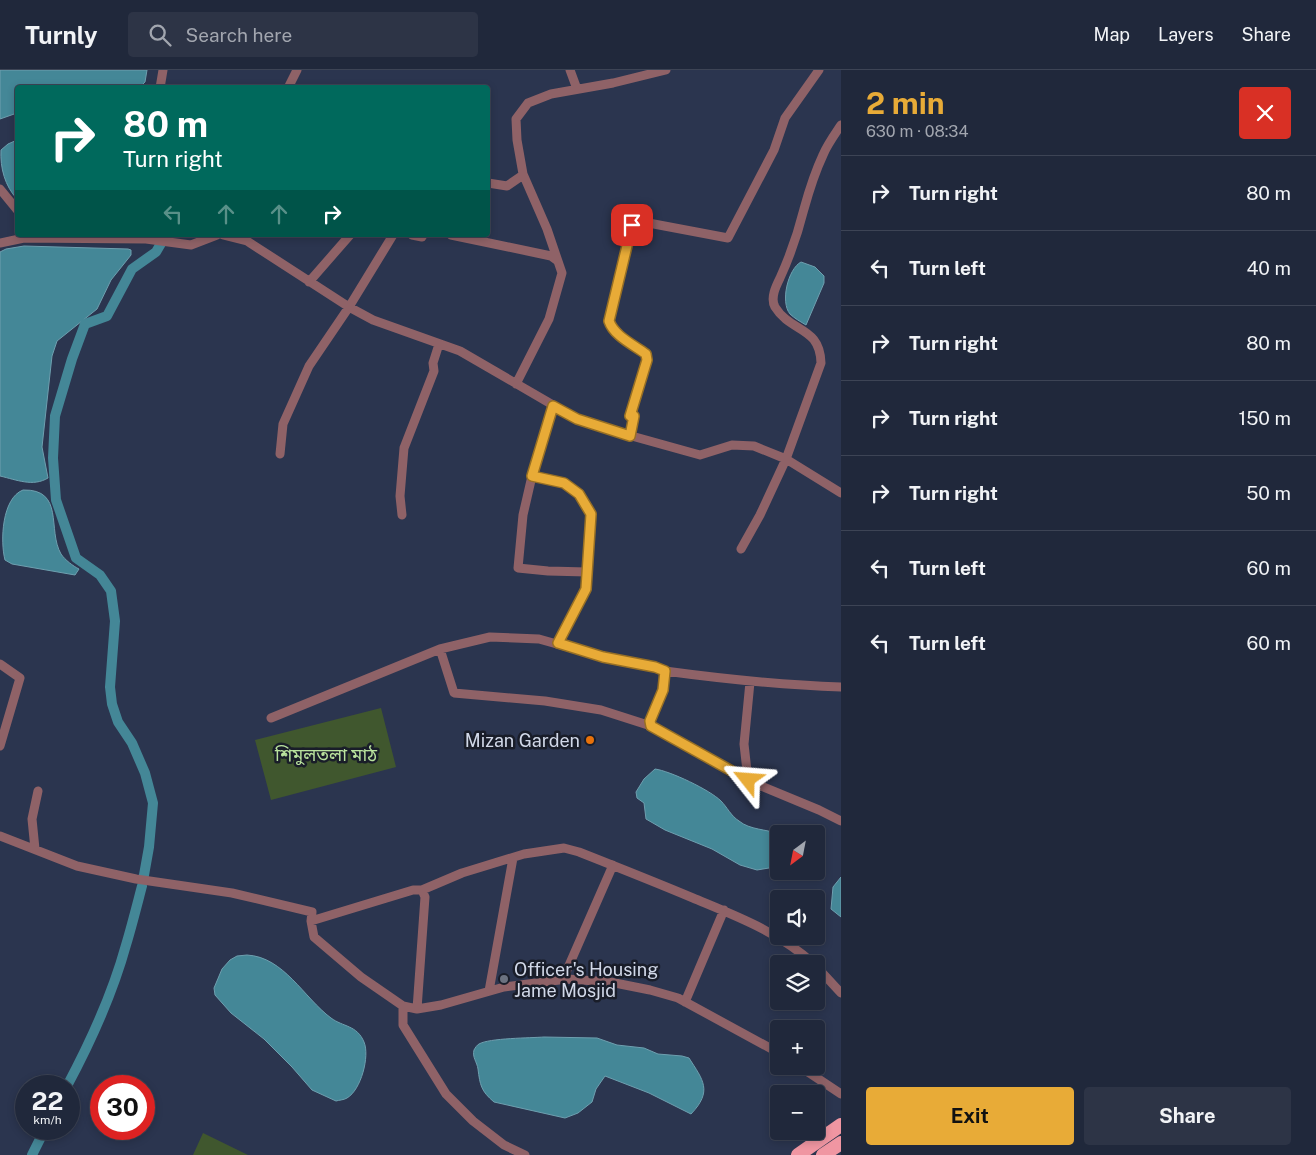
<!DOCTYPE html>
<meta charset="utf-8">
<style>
:root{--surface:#20283b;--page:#2d3446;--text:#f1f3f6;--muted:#a2a6af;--line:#3d4455;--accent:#e8ab37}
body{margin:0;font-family:"Public Sans","Noto Sans Bengali",sans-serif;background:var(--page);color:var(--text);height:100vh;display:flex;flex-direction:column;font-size:19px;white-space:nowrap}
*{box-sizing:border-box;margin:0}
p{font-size:16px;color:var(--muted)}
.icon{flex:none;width:28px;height:28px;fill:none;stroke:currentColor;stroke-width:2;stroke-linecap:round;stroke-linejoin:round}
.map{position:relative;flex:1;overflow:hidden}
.drawer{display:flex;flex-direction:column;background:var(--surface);width:475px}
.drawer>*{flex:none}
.hud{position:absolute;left:15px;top:15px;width:475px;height:152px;border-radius:5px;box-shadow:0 2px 8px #0003,0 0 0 1px var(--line);background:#00695c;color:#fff;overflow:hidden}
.needle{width:32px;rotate:212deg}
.buttons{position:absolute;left:770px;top:755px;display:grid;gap:10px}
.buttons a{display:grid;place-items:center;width:55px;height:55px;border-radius:5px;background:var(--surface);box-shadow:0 2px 8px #0003,0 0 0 1px var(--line);font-size:25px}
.speed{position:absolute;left:15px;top:1005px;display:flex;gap:10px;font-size:25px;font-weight:700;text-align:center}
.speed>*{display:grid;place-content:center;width:65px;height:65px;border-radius:50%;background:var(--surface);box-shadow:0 2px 8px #0003,0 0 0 1px var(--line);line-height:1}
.speed small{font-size:12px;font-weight:400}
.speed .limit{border:8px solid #d22;background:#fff;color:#111}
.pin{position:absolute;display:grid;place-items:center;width:42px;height:42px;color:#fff;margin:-21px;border-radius:10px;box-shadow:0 2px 8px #0006}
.me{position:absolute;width:55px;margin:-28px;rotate:298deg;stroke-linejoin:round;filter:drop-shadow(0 0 4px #0008)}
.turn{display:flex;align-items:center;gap:18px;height:105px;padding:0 25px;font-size:22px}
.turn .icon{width:65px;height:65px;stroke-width:2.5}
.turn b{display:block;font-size:35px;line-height:42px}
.lanes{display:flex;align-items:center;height:48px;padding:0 25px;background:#0003;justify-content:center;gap:25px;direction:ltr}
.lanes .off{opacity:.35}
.round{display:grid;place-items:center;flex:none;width:52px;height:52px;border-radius:5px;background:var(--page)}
.summary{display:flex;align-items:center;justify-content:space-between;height:85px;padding:0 25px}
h1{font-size:30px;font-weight:700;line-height:38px;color:var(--accent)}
.button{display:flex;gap:10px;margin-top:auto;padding:10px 25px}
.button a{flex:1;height:58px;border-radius:5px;background:var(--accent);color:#111;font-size:20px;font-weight:700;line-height:58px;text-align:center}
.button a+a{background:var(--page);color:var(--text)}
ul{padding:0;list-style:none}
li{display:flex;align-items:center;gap:15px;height:75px;padding:0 25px;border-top:1px solid var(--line)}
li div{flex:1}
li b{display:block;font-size:19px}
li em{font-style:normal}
header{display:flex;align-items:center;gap:30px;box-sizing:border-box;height:70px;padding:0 25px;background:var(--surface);border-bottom:1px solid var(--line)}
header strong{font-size:24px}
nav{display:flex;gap:28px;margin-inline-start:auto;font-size:18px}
.search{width:350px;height:45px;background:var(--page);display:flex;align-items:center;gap:12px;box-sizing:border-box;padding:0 18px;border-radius:5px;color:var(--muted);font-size:19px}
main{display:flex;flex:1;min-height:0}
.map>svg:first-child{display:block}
.green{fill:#40572e}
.water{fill:#448797;stroke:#6e9faf}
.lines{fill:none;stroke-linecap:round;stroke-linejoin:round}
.canal{stroke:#448797;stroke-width:10}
.minor{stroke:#8f6267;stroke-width:9}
.trunk{stroke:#f096a2;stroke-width:14}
.route-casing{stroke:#976f24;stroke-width:12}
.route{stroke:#e8ab37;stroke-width:9}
.food-dot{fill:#e8710a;stroke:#191d29;stroke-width:2}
.worship-dot{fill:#6b7280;stroke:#191d29;stroke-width:2}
.labels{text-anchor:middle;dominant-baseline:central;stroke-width:5;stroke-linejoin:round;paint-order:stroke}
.poi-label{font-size:18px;fill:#d1d8e8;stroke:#191d29;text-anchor:end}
.park-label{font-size:18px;fill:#bae39e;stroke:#191d29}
</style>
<header>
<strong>Turnly</strong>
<div class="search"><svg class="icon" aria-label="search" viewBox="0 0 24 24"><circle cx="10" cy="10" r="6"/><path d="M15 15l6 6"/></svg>Search here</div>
<nav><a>Map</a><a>Layers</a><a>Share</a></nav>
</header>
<main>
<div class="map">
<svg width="841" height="1085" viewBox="0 0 841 1085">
<rect width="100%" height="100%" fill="#2b354f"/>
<!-- green -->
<path class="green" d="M381 638 396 697 271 730 255 670Z
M203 1063 248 1085H193Z"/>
<!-- water -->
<path class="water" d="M0 0H147L145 12 140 17 18 18 17 43 0 49Z
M17 70V129C5 116 0 98 1 80L8 74Z
M24 176 128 179 131 180V185L111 210 97 239 57 271 52 286 50 304 42 377 48 408C33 417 17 410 0 406V182L6 179Z
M801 192 815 197 824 206V213L806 255C801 252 794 248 790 244 780 232 788 199 801 192Z
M23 420C65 419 47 460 61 484 65 490 73 496 79 499L75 505 12 494 5 490C0 471 2 428 23 420Z
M655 699C670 701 710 720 721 731 727 737 731 746 739 751 750 760 766 759 779 764V785L769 798 757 800 740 795 712 779 665 760 646 749 644 733 637 728 636 722 644 709Z
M841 807V847L831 839 833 817Z
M247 885C284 887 304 928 331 948 343 957 357 955 364 972 370 986 361 1020 347 1028 344 1030 339 1030 336 1031L312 1020 292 997 264 969 231 943 215 925 214 918 222 899 230 890 237 886Z
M544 967 597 968 617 975 644 978 658 984 682 986 689 988C703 1010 713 1021 691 1044L649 1023 605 1006 596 1019 592 1032 578 1043 565 1048 494 1032C481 1021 480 1015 478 999 477 992 472 987 474 980 475 978 477 975 479 974 489 968 531 968 544 967Z"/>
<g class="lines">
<!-- canal -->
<path class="canal" d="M144 805 149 777 153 733 145 703 132 673 118 652 112 634 110 617 115 551 111 521 100 505 76 488 56 430 53 388 55 346 72 289 85 254 107 246 132 199 156 182 166 165
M67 1016C90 973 113 922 126 875 132 855 137 835 142 816
M32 1085 45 1059"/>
<!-- minor -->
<path class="minor" d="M570 0 577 19
M160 18 163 0
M288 18 297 0
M488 113 507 116 523 105
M0 119 18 141
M223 165 247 171 349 237 373 250 460 281 577 349 603 358 700 385 732 375 754 376 786 389 841 423
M412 165 422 167 423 165
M451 165 551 186 558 191
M0 173 24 168 146 169 191 175 217 165
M309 212 350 165
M516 314 549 249 562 203 547 159 523 104 517 70 516 49 528 33 551 24 613 13 666 0
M553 336 532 406 564 413 579 424 591 444 586 519 558 573
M631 365 634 346H630L647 290 646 284C634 275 614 266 609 251L632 155 638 151 728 168 774 80 785 48 819 0
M280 384 283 354 309 296 349 237 393 165
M532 406 523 445 518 498 548 501 587 502
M402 445 400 426 404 378 434 301 433 293 439 274
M741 479 760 445 786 389 821 293C820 256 791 263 775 237 770 228 776 216 780 208 790 186 798 163 804 139 809 121 815 102 823 85 827 75 835 64 841 55
M440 579 454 623 545 631 601 640 651 656 749 711 819 740 841 751
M0 594 20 608 0 676
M271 648 440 579 490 567 539 569 603 587 655 597 665 601C724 609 782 615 841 617
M651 656 650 651 663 620 665 601
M748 710 744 674 750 612
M0 766 77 796 136 809 232 823 312 842 311 851 314 867 361 907 403 936 417 939 441 935 504 917 567 909 610 912 650 920 678 928 779 983
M35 779 32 749 38 721
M311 851 413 820H422L462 803 524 784 564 778 579 782C617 797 655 812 693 828 736 846 779 862 814 894
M816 896 841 923
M563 909 613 795
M489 921 513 788
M685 932 724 840
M403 936V955L446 1024 473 1051 504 1075 525 1085
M417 939 425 827 422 820
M799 996 841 1024"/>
<!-- trunk -->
<path class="trunk" d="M798 1085 841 1055
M823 1085 841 1073"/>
</g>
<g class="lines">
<defs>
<path id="route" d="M632 155 609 251C614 266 634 275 646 284L647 290 630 346H634L630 366 577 349 553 336 532 406 564 413 579 424 591 444 586 519 558 573 603 587 655 597 665 601 663 620 650 651 651 656 748 710"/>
</defs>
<!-- route casing -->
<use href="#route" class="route-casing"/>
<!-- route -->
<use href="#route" class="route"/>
</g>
<!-- markers -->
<circle class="food-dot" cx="590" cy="670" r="5"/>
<circle class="worship-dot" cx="504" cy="909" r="5"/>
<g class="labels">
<!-- poi labels -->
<g class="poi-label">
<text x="580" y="670">Mizan Garden</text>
<text x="514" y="899" text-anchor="start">Officer's Housing<tspan x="514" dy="21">Jame Mosjid</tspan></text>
</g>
<!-- park labels -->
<g class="park-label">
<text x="326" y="684">শিমুলতলা মাঠ</text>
</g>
</g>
</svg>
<div class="buttons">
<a><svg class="needle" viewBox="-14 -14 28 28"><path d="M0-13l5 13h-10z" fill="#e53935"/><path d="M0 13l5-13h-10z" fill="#a2a6af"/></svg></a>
<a><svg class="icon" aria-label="sound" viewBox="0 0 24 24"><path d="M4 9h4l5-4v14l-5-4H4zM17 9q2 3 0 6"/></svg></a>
<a><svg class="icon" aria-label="layers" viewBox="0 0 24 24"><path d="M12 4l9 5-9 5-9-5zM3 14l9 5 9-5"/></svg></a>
<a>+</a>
<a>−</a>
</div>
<div class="speed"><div>22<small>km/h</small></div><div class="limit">30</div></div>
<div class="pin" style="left:632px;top:155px;background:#d93025"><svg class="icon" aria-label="arrive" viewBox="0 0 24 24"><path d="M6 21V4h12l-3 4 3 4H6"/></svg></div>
<svg class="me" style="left:748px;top:710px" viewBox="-20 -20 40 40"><path d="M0-17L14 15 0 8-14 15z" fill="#e8ab37" stroke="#fff" stroke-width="4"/></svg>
<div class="hud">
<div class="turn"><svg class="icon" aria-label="right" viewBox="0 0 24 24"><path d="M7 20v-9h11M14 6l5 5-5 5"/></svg><div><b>80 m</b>Turn right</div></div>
<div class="lanes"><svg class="icon off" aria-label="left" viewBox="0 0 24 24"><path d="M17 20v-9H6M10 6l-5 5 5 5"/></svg><svg class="icon off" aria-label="ahead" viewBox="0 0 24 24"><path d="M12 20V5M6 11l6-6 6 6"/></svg><svg class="icon off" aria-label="ahead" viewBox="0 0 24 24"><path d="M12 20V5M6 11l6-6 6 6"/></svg><svg class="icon" aria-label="right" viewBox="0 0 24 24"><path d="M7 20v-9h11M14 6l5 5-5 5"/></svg></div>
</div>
</div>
<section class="drawer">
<div class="summary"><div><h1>2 min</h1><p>630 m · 08:34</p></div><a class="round" style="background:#d93025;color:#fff"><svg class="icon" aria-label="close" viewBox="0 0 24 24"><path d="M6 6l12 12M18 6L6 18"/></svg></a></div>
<ul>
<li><svg class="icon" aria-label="right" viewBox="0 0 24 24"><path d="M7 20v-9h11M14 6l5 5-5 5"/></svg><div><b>Turn right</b></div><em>80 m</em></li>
<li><svg class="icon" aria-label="left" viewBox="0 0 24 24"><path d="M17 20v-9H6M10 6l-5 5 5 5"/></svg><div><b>Turn left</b></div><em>40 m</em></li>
<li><svg class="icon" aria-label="right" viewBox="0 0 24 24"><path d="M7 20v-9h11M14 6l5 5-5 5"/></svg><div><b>Turn right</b></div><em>80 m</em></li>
<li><svg class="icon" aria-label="right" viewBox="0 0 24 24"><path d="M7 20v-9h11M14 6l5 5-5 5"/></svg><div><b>Turn right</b></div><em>150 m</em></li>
<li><svg class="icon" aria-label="right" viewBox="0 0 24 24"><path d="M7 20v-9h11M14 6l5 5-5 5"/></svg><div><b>Turn right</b></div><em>50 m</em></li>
<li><svg class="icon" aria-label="left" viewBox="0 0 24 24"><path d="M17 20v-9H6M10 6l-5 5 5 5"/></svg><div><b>Turn left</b></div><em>60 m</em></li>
<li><svg class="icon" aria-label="left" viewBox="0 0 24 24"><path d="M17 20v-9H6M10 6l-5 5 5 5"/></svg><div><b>Turn left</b></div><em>60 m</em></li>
</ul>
<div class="button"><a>Exit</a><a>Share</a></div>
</section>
</main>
